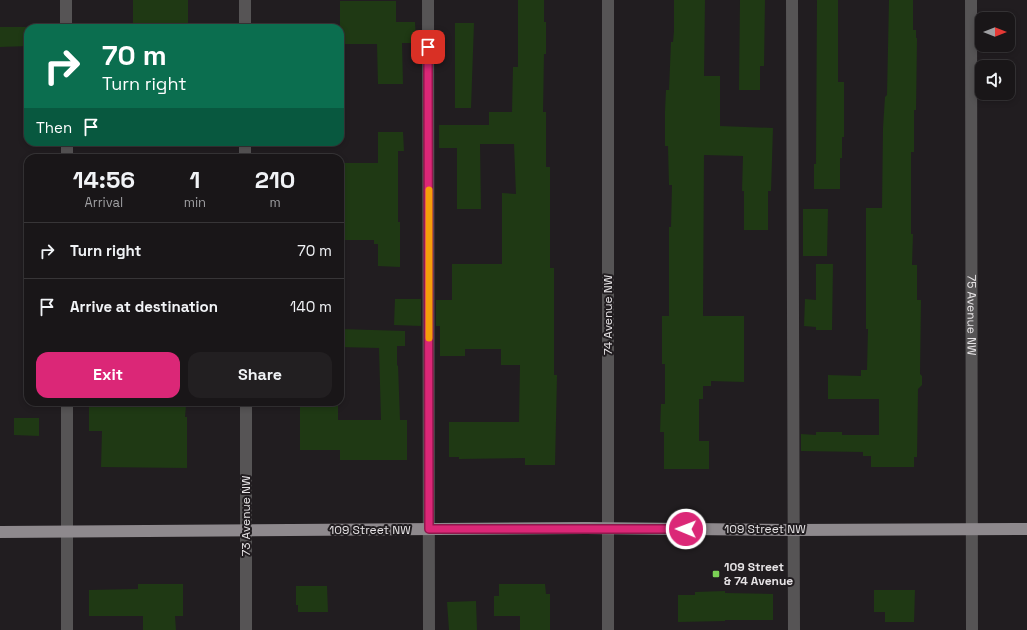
<!DOCTYPE html>
<style>
:root{--surface:#191618;--page:#221f21;--text:#f1f3f6;--muted:#9f9fa2;--line:#373537;--accent:#db2777}
body{margin:0;font-family:"Space Grotesk",sans-serif;background:var(--page);color:var(--text);height:100vh;display:flex;flex-direction:column;font-size:15px;white-space:nowrap}
*{box-sizing:border-box;margin:0}
p{font-size:13px;color:var(--muted)}
.icon{flex:none;width:22px;height:22px;fill:none;stroke:currentColor;stroke-width:2;stroke-linecap:round;stroke-linejoin:round}
.map{position:relative;flex:1;overflow:hidden}
.panel{position:absolute;left:24px;top:154px;width:320px;height:252px;display:flex;flex-direction:column;background:var(--surface);border-radius:12px;box-shadow:0 2px 6px #0003,0 0 0 1px var(--line)}
.panel>*{flex:none}
.banner{position:absolute;left:24px;top:24px;width:320px;height:122px;border-radius:12px;box-shadow:0 2px 6px #0003,0 0 0 1px var(--line);background:#0b6e4f;color:#fff;overflow:hidden}
.needle{width:26px;rotate:90deg}
.fabs{position:absolute;left:975px;top:12px;display:grid;gap:8px}
.fabs a{display:grid;place-items:center;width:40px;height:40px;border-radius:8px;background:var(--surface);box-shadow:0 2px 6px #0003,0 0 0 1px var(--line);font-size:20px}
.pin{position:absolute;display:grid;place-items:center;width:34px;height:34px;color:#fff;margin:-17px;border-radius:8px;box-shadow:0 2px 6px #0006}
.me{position:absolute;width:44px;margin:-22px;rotate:271deg;stroke-linejoin:round;filter:drop-shadow(0 0 3px #0008)}
.turn{display:flex;align-items:center;gap:14px;height:84px;padding:0 12px;font-size:18px}
.turn .icon{width:52px;height:52px;stroke-width:2.5}
.turn b{display:block;font-size:28px;line-height:34px}
.then{display:flex;align-items:center;height:38px;padding:0 12px;background:#0003;gap:8px;font-size:15px}
.eta{display:flex;justify-content:space-evenly;align-items:center;height:68px;text-align:center}
.eta b{font-size:24px;font-weight:600;line-height:28px}
.button{display:flex;gap:8px;margin-top:auto;padding:8px 12px}
.button a{flex:1;height:46px;border-radius:12px;background:var(--accent);color:#fff;font-size:16px;font-weight:600;line-height:46px;text-align:center}
.button a+a{background:var(--page);color:var(--text)}
ul{padding:0;list-style:none}
li{display:flex;align-items:center;gap:12px;height:56px;padding:0 12px;border-top:1px solid var(--line)}
li div{flex:1}
li b{display:block;font-size:15px}
li em{font-style:normal}
.map>svg:first-child{display:block}
.building{fill:#1f3914}
.lines{fill:none;stroke-linecap:round;stroke-linejoin:round}
.minor{stroke:#565455;stroke-width:12}
.major{stroke:#8e898d;stroke-width:12}
.route-casing{stroke:#8e194d;stroke-width:10}
.route{stroke:#db2777;stroke-width:7}
.slow{stroke:#f59e0b;stroke-width:7}
.poi-dot{fill:#7bd155;stroke:#211d20;stroke-width:1.5}
.labels{text-anchor:middle;dominant-baseline:central;stroke-width:4;stroke-linejoin:round;paint-order:stroke}
.street-label{font-size:12px;fill:#e6e3e5;stroke:#211d20}
.poi-label{font-size:12px;font-weight:bold;fill:#e6e3e5;stroke:#211d20;text-anchor:start}
</style>
<div class="map">
<svg width="1027" height="630" viewBox="0 0 1027 630">
<rect width="100%" height="100%" fill="#211d20"/>
<!-- building -->
<path class="building" d="M133 0H188V28H133Z
M518 0H544V22H546V54H544L543 112H546V167H550V268H554V375H557L555 465H525V458L459 459V457H449V422H519L520 365H501V349H465V356H440V326H436V300H452V264H502V193L516 194 514 144H480L481 209H457V148H439V125H489V112H512L513 67H518Z
M674 0H705L704 76H720V126L773 128 771 191H768V230H744V191H742L743 156 704 155 703 316H744V382L711 381V386H703V399H699V441H709V469H664V432H660L661 404H665V364H662V316H669V227H671L672 185H669L668 146H665V111L666 90H669L671 42H673L674 31Z
M740 0H765L764 66H760V90H739Z
M817 0H838V82H844V137H842V158H840V189H814V164H816Z
M889 0H913V30H916V38H917L916 110H914V152H911V234H913L912 265H917V300H921L920 374 922 376V385L918 389 917 457H914V467H871V456H863V452L801 451V434L816 435V432H842V435H879V399H828V375L861 376V370H867L868 329H866V208H882L883 128 885 97 887 95Z
M340 1H396V22H415L416 43H402L403 84H378L377 44H340Z
M455 23H474L471 108H455Z
M0 27H28V46L0 47Z
M378 132H403L404 151H398V222H400V267L378 266V244H374V240H340V163H378Z
M803 209H828L827 256H803Z
M816 264H833L832 330H816V327L804 326 805 299 816 300Z
M395 299H421V326L394 325Z
M340 329 405 331V346H397V366L398 365 400 420H407V460H340V450H300V402H338V420H381L379 348 340 347Z
M89 403H115V405L186 406 185 417H187V468L101 467 102 431H89Z
M14 418H39V436L14 435Z
M138 584H183V616H175L176 630H143V616H89V590L138 589Z
M499 584H545L546 594H550V630H520V616H494V596H499Z
M296 586H327L328 612H298V605H296Z
M874 590H915L914 622H885V612H874Z
M725 591V593L773 594V620H725V621L678 622V595H695V592Z
M476 601 477 630H449L447 602Z"/>
<g class="lines">
<!-- minor -->
<g class="minor">
<path d="M66 0V28"/>
<path d="M245 0V28"/>
<path d="M428 0 429 630"/>
<path d="M608 0V630"/>
<path d="M792 0 794 630"/>
<path id="s1" d="M971 0 972 630"/>
<path d="M67 142V158"/>
<path d="M245 142V158"/>
<path d="M246 402V630"/>
<path d="M67 630V402"/>
</g>
<!-- major -->
<path class="major" d="M0 532 586 528 795 530 1027 529"/>
</g>
<g class="lines">
<defs>
<path id="route" d="M428 47 429 529H686"/>
</defs>
<!-- route casing -->
<use href="#route" class="route-casing"/>
<!-- route -->
<use href="#route" class="route"/>
<!-- slow -->
<path class="slow" d="M429 190V338"/>
</g>
<!-- markers -->
<rect class="poi-dot" x="712" y="570" width="8" height="8" rx="2"/>
<g class="labels">
<!-- street labels -->
<g class="street-label">
<text transform="translate(608 315) rotate(-90)">74 Avenue NW</text>
<text stroke="none"><textPath href="#s1" startOffset="315">75 Avenue NW</textPath></text>
<text transform="translate(246 516) rotate(-90)">73 Avenue NW</text>
<text x="765" y="529">109 Street NW</text>
<text x="370" y="530">109 Street NW</text>
</g>
<!-- poi labels -->
<g class="poi-label">
<text x="724" y="567">109 Street<tspan x="724" dy="14">&amp; 74 Avenue</tspan></text>
</g>
</g>
</svg>
<div class="fabs">
<a><svg class="needle" viewBox="-14 -14 28 28"><path d="M0-13l5 13h-10z" fill="#e53935"/><path d="M0 13l5-13h-10z" fill="#9f9fa2"/></svg></a>
<a><svg class="icon" aria-label="sound" viewBox="0 0 24 24"><path d="M4 9h4l5-4v14l-5-4H4zM17 9q2 3 0 6"/></svg></a>
</div>
<div class="pin" style="left:428px;top:47px;background:#d93025"><svg class="icon" aria-label="arrive" viewBox="0 0 24 24"><path d="M6 21V4h12l-3 4 3 4H6"/></svg></div>
<svg class="me" style="left:686px;top:529px" viewBox="-20 -20 40 40"><circle r="17" fill="#db2777" stroke="#fff" stroke-width="3"/><path d="M0-11L8 9 0 5-8 9z" fill="#fff"/></svg>
<div class="banner">
<div class="turn"><svg class="icon" aria-label="right" viewBox="0 0 24 24"><path d="M7 20v-9h11M14 6l5 5-5 5"/></svg><div><b>70 m</b>Turn right</div></div>
<div class="then">Then<svg class="icon" aria-label="arrive" viewBox="0 0 24 24"><path d="M6 21V4h12l-3 4 3 4H6"/></svg></div>
</div>
<section class="panel">
<div class="eta">
<div><b>14:56</b><p>Arrival</p></div>
<div><b>1</b><p>min</p></div>
<div><b>210</b><p>m</p></div>
</div>
<ul>
<li><svg class="icon" aria-label="right" viewBox="0 0 24 24"><path d="M7 20v-9h11M14 6l5 5-5 5"/></svg><div><b>Turn right</b></div><em>70 m</em></li>
<li><svg class="icon" aria-label="arrive" viewBox="0 0 24 24"><path d="M6 21V4h12l-3 4 3 4H6"/></svg><div><b>Arrive at destination</b></div><em>140 m</em></li>
</ul>
<div class="button"><a>Exit</a><a>Share</a></div>
</section>
</div>
